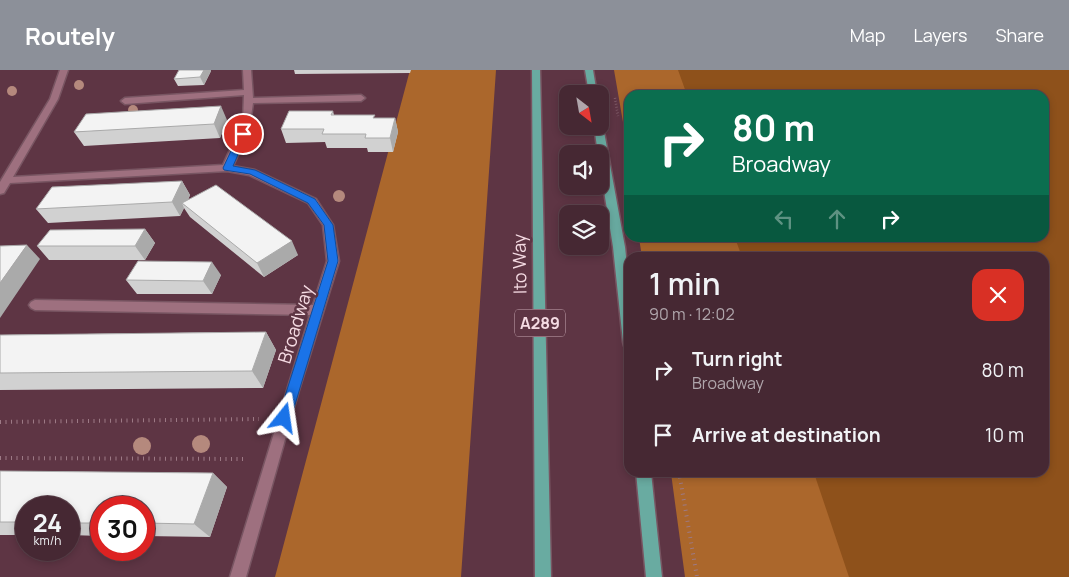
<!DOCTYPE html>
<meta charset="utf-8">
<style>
:root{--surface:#462833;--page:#50343f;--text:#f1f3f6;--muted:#b0a6ac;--line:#5e444e;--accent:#8c9099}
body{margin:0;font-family:Manrope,sans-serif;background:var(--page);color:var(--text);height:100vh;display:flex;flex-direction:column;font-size:19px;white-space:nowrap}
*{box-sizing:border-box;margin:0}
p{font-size:16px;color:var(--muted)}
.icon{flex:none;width:28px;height:28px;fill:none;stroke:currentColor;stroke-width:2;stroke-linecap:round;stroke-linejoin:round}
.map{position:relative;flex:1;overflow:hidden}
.side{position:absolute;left:624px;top:182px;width:425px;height:225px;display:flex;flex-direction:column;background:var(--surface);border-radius:15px;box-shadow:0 2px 8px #0003,0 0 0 1px var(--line)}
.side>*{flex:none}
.guide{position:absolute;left:624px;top:20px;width:425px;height:152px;border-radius:15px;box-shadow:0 2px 8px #0003,0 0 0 1px var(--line);background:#0b6e4f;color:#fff;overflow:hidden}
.needle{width:32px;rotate:149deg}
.tools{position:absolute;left:559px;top:15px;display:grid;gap:10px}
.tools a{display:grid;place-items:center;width:50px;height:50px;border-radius:10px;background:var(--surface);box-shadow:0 2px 8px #0003,0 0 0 1px var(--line);font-size:25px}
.speed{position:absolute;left:15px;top:426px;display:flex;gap:10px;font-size:25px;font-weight:700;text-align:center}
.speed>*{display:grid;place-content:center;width:65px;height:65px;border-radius:50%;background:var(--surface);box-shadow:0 2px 8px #0003,0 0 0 1px var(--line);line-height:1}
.speed small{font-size:12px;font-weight:400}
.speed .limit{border:8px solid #d22;background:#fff;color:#111}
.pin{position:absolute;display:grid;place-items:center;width:42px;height:42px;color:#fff;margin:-21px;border:2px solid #fff;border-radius:50%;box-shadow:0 1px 5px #0007}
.me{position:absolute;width:55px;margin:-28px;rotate:15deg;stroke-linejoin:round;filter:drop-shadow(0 0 4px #0008)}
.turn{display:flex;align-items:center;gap:18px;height:105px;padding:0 25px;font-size:22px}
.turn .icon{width:65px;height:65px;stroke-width:2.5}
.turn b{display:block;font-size:35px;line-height:42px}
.lanes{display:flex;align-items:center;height:48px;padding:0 25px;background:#0003;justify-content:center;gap:25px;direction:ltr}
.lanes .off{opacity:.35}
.round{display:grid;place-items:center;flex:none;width:52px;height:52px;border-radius:15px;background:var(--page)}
.head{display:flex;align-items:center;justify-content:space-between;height:85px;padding:0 25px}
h1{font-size:30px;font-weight:600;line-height:38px}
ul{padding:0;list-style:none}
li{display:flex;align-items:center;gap:15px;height:65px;padding:0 25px}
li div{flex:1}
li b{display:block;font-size:19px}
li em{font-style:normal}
header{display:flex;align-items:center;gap:30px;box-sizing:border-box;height:70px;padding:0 25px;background:var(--accent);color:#fff}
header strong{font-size:24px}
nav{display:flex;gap:28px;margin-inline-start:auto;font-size:18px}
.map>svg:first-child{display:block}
.green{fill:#8e511b}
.forest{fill:#ab672c}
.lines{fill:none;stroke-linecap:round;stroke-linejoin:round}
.minor-casing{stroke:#785562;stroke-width:3}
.major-casing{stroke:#785562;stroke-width:3}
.path-far1{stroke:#9d7a86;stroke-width:2.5;stroke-dasharray:0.5 2.5;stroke-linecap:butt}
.path{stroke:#9d7a86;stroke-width:4;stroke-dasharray:1 4.5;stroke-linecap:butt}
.minor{fill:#9e707f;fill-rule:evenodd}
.major{fill:#69aba1;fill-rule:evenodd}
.tree{fill:#b5897d}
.wall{fill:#d1d1d1}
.shaded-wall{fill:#aaa}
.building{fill:#f3f3f3;stroke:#aaa}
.route{fill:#1a73e8;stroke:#114b97}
.labels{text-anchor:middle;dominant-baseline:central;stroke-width:5;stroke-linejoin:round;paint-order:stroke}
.shield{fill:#5e3544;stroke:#c8a9b3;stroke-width:1}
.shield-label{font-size:16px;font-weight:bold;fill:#f5dbe3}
.street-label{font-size:18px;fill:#f5dbe3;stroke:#5e3544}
</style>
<header>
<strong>Routely</strong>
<nav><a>Map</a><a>Layers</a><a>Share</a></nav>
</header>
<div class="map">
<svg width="1069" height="507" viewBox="0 0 1069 507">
<rect width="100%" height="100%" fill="#5e3544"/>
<!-- green -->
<path class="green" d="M660 0H1069V507H788L762 403 1044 402V188L707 187 702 168H1044V25H666Z"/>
<!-- forest -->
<path class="forest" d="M410 0H496L461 507H275Z
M614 0H678L687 25H629V87Z
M639 168H735L742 187H642Z
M671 403H814L849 507H685Z"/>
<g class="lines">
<defs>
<path id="minor" d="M60 0H68L58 29 13 107 223 95 243 51 244 25 125 34 121 31 125 28 244 20 243 0H251L253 28 361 25 365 28 361 31 253 33 249 60 233 96 255 100 316 129 333 155 339 191 299 320 246 507H230L310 245 35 240 31 238 29 235 31 232 35 230 313 235 327 191 323 155 308 133 249 105 227 101 10 113 4 123 0 124V112L50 29Z"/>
<path id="major" d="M532 0H540L551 507H535Z
M585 0H593L597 24H589Z
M600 54 603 56 625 177 629 214V277L624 276 623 272 613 177 600 96V84H598L594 56H600Z
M636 402H651L662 507H646Z"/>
</defs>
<!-- minor casing -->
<use href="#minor" class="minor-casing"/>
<!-- major casing -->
<use href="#major" class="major-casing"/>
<!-- path-far1 -->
<path class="path-far1" d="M615 28 618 46"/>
<!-- path -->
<path class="path" d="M0 352 259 349
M0 388 246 389
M679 402 697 507"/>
<!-- minor -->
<use href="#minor" class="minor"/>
<!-- major -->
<use href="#major" class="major"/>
</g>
<!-- trees -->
<g class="tree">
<circle cx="79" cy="15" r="5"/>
<circle cx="12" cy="21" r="5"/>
<circle cx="133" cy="40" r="5"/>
<circle cx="339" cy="126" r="6"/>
<circle cx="201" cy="374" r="9"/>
<circle cx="142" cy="376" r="9"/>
</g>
<!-- wall -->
<path class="wall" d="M294 0H411L410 3 295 4Z
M211 1 204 15 178 16 174 9Z
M333 41 334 45 375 48H395L398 62 393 82H368L367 78H327L325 72 286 73 281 59Z
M227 50 220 68 84 76 74 62Z
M182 111 190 125 188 130 298 185 264 207 190 147 184 138 180 146 48 153 36 139Z
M145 159 155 173 145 190H49L37 176Z
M221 205 212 224H137L126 210Z
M266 262 276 280 263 318 0 320V265Z
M0 401 213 403 227 417 210 467 144 466V438H101V466L69 465V438H26V465H0Z"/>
<!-- shaded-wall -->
<path class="shaded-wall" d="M204 0H211V1L204 15 200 7Z
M221 36 227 50 220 68 214 54Z
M395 48 398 62 393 82 390 68Z
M182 111 190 125 185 136 182 133 184 138 180 146 172 132Z
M145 159 155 173 145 190 135 176Z
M292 171 298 185 264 207 257 193Z
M27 175 40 189 0 248V213Z
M212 192 221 205 212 224 203 211Z
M266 262 276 280 263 318 252 301Z
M213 403 227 417 210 467 194 454Z"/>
<!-- building -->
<path class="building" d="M179 0H204L200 7 174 9Z
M221 36 214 54 74 62 86 44Z
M289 41H333L331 45H375L373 48H395L390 68H365L366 64H322L324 59H281Z
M182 111 172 132 36 139 52 117Z
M216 115 292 171 257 193 182 133Z
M145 159 135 176H37L50 160Z
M27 175 0 213V176Z
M138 191 212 192 203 211 126 210Z
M266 262 252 301 0 303V265Z
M0 401 213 403 194 454 144 453V438H101V453H69V438H26V452H0Z"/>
<!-- route -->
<path class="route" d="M243 62 247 64 233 96 255 100 315 129 333 155 338 191 291 348 289 352 284 354 280 352 278 348 328 191 324 155 308 133 250 104 224 100 223 98 239 64Z"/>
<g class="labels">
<!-- shield labels -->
<rect class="shield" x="515" y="239.5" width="50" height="27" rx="4"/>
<g class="shield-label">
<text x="540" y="253">A289</text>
</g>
<!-- street labels -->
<g class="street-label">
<text transform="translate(519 194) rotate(-91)">Ito Way</text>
<text transform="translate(295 254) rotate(-73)">Broadway</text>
</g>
</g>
</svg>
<div class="tools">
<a><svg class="needle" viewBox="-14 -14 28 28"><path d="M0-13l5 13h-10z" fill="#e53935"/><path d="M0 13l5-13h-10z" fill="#b0a6ac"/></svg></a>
<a><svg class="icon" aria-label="sound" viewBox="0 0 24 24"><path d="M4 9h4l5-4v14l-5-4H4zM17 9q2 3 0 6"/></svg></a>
<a><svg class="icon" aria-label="layers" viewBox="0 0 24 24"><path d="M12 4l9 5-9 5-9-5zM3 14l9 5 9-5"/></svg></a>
</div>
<div class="speed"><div>24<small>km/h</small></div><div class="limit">30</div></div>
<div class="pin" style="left:243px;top:64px;background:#d93025"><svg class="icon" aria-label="arrive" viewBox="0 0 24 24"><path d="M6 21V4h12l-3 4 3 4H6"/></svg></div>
<svg class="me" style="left:284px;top:348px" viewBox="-20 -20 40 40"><path d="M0-17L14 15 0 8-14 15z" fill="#1a73e8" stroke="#fff" stroke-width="4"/></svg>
<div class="guide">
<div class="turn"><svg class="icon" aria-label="right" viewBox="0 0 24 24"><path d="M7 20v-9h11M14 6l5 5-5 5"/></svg><div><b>80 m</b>Broadway</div></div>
<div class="lanes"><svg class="icon off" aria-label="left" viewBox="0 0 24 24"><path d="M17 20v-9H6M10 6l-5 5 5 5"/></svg><svg class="icon off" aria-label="ahead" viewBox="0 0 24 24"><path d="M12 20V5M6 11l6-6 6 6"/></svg><svg class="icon" aria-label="right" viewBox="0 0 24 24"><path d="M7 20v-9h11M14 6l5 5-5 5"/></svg></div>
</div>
<section class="side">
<div class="head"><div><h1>1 min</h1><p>90 m · 12:02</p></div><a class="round" style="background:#d93025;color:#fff"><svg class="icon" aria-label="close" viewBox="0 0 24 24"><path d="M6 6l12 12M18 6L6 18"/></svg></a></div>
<ul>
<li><svg class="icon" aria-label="right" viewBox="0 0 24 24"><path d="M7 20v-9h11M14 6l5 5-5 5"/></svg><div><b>Turn right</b><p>Broadway</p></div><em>80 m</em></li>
<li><svg class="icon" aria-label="arrive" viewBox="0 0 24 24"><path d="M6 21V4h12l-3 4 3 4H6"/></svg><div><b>Arrive at destination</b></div><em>10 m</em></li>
</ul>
</section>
</div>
